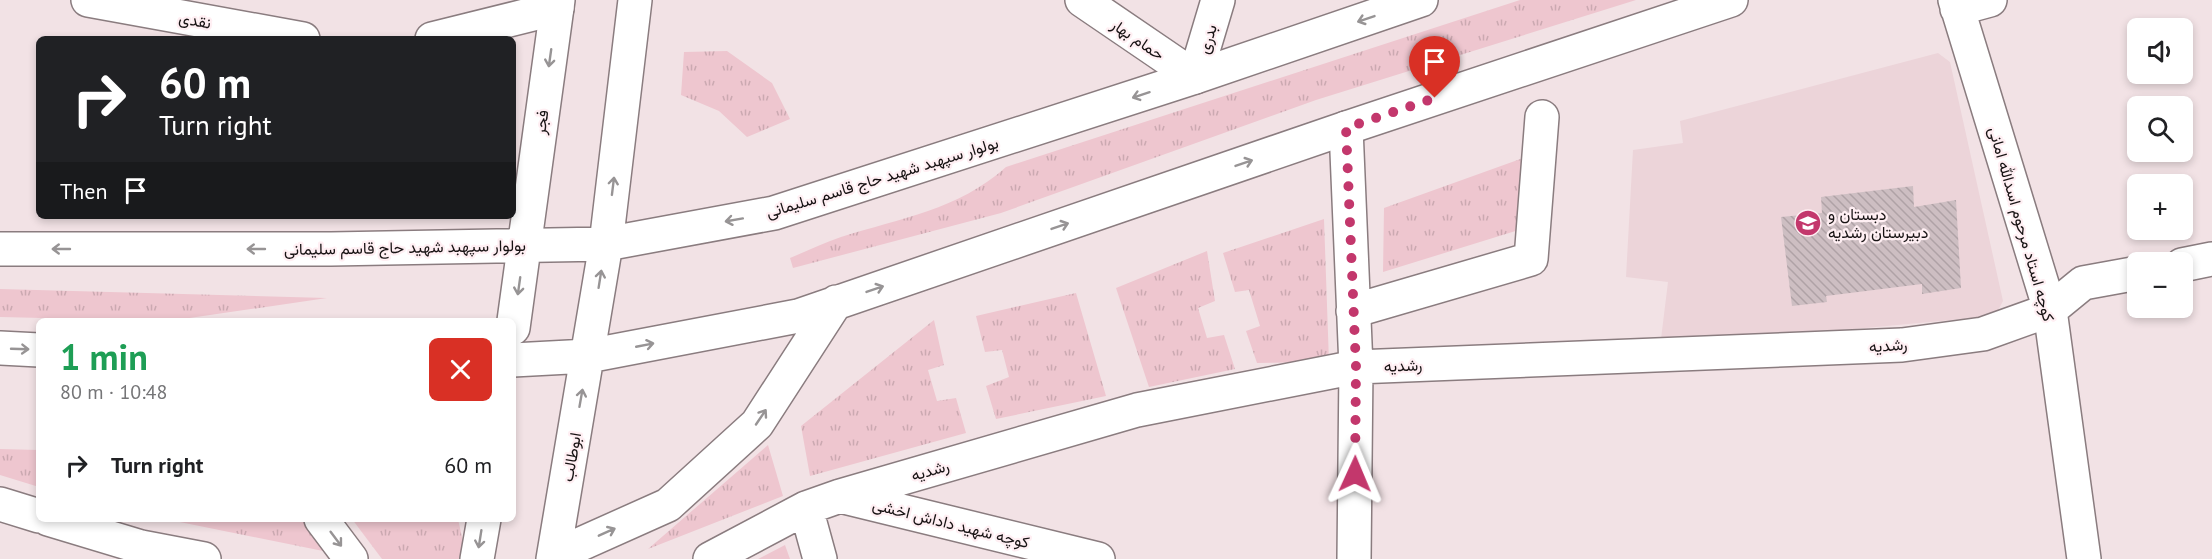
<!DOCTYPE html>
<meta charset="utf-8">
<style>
:root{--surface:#fff;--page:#f2f2f2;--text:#202124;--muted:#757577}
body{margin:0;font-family:"PT Sans",Vazirmatn,sans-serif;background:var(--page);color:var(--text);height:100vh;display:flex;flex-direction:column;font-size:22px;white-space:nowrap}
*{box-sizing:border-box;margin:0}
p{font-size:20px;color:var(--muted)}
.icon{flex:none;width:33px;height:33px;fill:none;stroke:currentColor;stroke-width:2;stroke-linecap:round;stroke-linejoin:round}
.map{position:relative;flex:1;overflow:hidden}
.drawer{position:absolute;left:36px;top:318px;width:480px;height:204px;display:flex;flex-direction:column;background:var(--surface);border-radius:9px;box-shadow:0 3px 9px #0003}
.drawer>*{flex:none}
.guide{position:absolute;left:36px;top:36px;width:480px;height:183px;border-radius:9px;box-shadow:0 3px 9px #0003;background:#202124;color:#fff;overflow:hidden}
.fabs{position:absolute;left:2127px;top:18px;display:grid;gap:12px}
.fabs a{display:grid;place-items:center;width:66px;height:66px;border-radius:9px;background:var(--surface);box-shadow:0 3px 9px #0003;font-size:30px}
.pin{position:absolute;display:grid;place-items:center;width:51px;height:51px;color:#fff;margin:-62px -26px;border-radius:50% 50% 50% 0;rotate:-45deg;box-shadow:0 0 6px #0007}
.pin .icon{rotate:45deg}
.me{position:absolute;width:66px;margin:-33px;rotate:1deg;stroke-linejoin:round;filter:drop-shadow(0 0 4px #0008)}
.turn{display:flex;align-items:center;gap:21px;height:126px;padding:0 24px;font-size:27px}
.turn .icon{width:78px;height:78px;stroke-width:2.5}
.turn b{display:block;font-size:42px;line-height:51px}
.then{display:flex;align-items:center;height:57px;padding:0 24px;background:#0003;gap:12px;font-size:22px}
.round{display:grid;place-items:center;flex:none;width:63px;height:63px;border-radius:9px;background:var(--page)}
.overview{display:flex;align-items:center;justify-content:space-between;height:102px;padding:0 24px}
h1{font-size:36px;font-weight:600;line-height:45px;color:#1e9e55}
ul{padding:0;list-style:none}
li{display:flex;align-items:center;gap:18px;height:90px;padding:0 24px}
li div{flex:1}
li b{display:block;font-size:22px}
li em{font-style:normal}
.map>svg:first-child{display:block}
.built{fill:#ecd4d9}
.grass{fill:url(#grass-tufts)}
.building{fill:url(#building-back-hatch)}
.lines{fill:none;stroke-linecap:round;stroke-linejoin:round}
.minor-casing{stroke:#8a7c7f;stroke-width:36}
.major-casing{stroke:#8a7c7f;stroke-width:36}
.minor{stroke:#fff;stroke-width:33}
.major{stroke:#fff;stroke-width:33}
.oneway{stroke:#979495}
.route{stroke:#c3376c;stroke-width:10;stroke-dasharray:0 18}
.labels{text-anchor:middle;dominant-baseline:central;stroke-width:4.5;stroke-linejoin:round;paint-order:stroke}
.street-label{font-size:16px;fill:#171213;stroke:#ffeff3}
.poi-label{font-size:16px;fill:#171213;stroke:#ffeff3;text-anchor:start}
</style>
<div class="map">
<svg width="2212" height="559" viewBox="0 0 2212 559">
<defs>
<pattern id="grass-tufts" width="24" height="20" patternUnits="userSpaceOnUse" patternTransform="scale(1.5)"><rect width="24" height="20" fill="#eec6cf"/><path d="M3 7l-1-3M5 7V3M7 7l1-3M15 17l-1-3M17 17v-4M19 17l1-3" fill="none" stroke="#cba9b1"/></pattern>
<pattern id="building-back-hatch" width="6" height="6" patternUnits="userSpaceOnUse" patternTransform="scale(1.5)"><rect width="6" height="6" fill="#cdbec2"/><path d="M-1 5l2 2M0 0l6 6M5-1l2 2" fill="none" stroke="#afa2a6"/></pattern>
</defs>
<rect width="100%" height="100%" fill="#f2e2e5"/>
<!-- built -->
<path class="built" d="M1938 53 1950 62 2003 301 1995 316 1660 347 1668 282 1626 277 1633 150 1683 143 1680 121Z"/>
<!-- grass -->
<path class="grass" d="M1520 0H1636L1316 100 1001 213 793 268 790 258C807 251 824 243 841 237 901 218 958 210 1006 167Z
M727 51 772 83 790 119 747 137 719 111 681 95 684 52Z
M1534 154 1535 225 1383 272 1384 208Z
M1324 219 1329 362 1257 363 1246 331 1260 326 1249 290 1235 292 1223 253Z
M1207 251 1215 301 1198 308 1207 338 1224 335 1235 369 1149 387 1116 288Z
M0 289 327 298 169 321 0 317Z
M1076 293 1106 396 996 419 986 386 1009 377 1002 350 985 352 976 316Z
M934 320 944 365 928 370 937 401 956 398 966 433 810 476 801 426Z
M768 445 783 496 648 549Z
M0 449 39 450V487L0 475Z
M165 519H304L333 553Z
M352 519H458L463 542 461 559H382Z
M785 545 790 559H758Z"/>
<!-- building -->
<path class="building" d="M1913 186 1914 207 1956 200 1961 288 1922 294V284L1826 296 1827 302 1792 306 1781 217 1822 213 1821 197Z"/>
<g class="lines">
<defs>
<path id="minor" d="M88 0 303 39
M1082 0 1195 77 1218 0
M1955 0 2050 310 2084 559
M1957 9 1990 0
M432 39 557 8
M1346 128 1356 367 1354 559
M2182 265 2212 259
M1353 311 1531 259 1542 117
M840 496 1098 559
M0 504 39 516
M806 508 820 559
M48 519 141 547 204 559
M710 559 806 508 840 496 1137 410 1356 367 1902 345 1983 334 2050 310 2083 283 2138 273"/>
<path id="major" d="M0 249H331L606 244 774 213 1195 77 1421 0
M513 328 558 0
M0 348 39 350
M513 360 588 356 798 316 1346 128 1731 0
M321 519 351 559
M554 556 668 505 757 424 836 302
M477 559 484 519
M553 559 606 244 635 0"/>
</defs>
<!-- minor casing -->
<use href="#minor" class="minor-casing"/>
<!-- major casing -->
<use href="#major" class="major-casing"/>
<!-- minor -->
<use href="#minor" class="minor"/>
<!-- major -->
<use href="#major" class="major"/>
</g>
<!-- one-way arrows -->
<defs><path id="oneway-shaft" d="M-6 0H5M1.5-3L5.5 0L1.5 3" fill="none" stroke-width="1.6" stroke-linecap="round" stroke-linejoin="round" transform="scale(1.5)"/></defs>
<g class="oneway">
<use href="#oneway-shaft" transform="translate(1366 19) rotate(161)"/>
<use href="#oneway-shaft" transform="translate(550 58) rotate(98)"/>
<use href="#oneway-shaft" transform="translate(1141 95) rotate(162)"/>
<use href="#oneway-shaft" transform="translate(1244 163) rotate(-19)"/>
<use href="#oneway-shaft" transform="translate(613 186) rotate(-83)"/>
<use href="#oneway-shaft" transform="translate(734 220) rotate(170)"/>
<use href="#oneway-shaft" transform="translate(1060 226) rotate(-19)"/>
<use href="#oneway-shaft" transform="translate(61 249) rotate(180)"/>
<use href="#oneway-shaft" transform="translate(256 249) rotate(180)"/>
<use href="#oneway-shaft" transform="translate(600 279) rotate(-81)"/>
<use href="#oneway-shaft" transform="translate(519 286) rotate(98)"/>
<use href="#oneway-shaft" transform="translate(875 289) rotate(-19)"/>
<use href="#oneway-shaft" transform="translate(645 345) rotate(-11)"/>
<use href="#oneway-shaft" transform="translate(20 349) rotate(2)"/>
<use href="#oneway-shaft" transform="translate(581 398) rotate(-80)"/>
<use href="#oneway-shaft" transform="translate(761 417) rotate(-56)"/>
<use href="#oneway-shaft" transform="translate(607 532) rotate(-24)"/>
<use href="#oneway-shaft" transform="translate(336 539) rotate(53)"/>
<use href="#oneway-shaft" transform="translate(480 539) rotate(99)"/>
</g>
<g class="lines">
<!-- route -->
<path class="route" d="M1355 474 1356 367 1346 128 1435 98"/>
</g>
<!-- icons -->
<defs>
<symbol id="school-disc" viewBox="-11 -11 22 22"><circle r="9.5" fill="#c3376c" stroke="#ffeff3"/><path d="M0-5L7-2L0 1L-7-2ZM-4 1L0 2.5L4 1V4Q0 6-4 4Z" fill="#fff"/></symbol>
</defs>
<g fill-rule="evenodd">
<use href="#school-disc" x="1793" y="208" width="30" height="30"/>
</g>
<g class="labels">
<!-- street labels -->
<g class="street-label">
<text transform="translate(195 20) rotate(10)">نقدی</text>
<text transform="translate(1138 39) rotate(34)">حمام بهار</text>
<text transform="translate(1207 39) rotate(-73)">بدری</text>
<text transform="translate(541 122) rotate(-82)">فجر</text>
<text transform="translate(882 177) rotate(-17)">بولوار سپهبد شهید حاج قاسم سلیمانی</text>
<text transform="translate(2022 224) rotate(74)">کوچه استاد مرحوم اسدالله امانی</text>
<text transform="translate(405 247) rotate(-1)">بولوار سپهبد شهید حاج قاسم سلیمانی</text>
<text transform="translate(1888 345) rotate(-4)">رشدیه</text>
<text transform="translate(1403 365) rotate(-2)">رشدیه</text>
<text transform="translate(571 457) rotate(-80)">ابوطالب</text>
<text transform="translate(930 470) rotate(-16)">رشدیه</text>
<text transform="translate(951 523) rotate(14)">کوچه شهید داداش اخشی</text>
</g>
<!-- poi labels -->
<g class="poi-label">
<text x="1828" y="214">دبستان و<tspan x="1828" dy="18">دبیرستان رشدیه</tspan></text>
</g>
</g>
</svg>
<div class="fabs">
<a><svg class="icon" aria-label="sound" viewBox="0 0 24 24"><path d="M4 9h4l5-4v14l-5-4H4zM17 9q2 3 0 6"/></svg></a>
<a><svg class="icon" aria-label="search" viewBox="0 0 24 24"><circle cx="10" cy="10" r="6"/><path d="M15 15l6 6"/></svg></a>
<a>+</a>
<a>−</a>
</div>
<div class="pin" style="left:1435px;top:98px;background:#d93025"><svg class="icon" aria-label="arrive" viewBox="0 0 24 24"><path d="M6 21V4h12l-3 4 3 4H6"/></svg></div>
<svg class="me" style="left:1355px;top:474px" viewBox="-20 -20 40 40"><path d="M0-17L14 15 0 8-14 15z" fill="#c3376c" stroke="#fff" stroke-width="4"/></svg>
<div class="guide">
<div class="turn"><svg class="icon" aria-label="right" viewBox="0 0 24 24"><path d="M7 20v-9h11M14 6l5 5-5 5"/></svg><div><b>60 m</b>Turn right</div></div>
<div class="then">Then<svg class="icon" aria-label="arrive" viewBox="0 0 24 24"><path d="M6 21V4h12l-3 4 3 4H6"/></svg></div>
</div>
<section class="drawer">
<div class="overview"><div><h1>1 min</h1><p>80 m · 10:48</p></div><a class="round" style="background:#d93025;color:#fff"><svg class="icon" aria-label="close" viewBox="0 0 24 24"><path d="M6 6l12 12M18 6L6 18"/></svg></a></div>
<ul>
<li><svg class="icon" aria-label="right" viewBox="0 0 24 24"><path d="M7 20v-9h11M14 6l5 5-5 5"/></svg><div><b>Turn right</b></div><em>60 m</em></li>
</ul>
</section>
</div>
